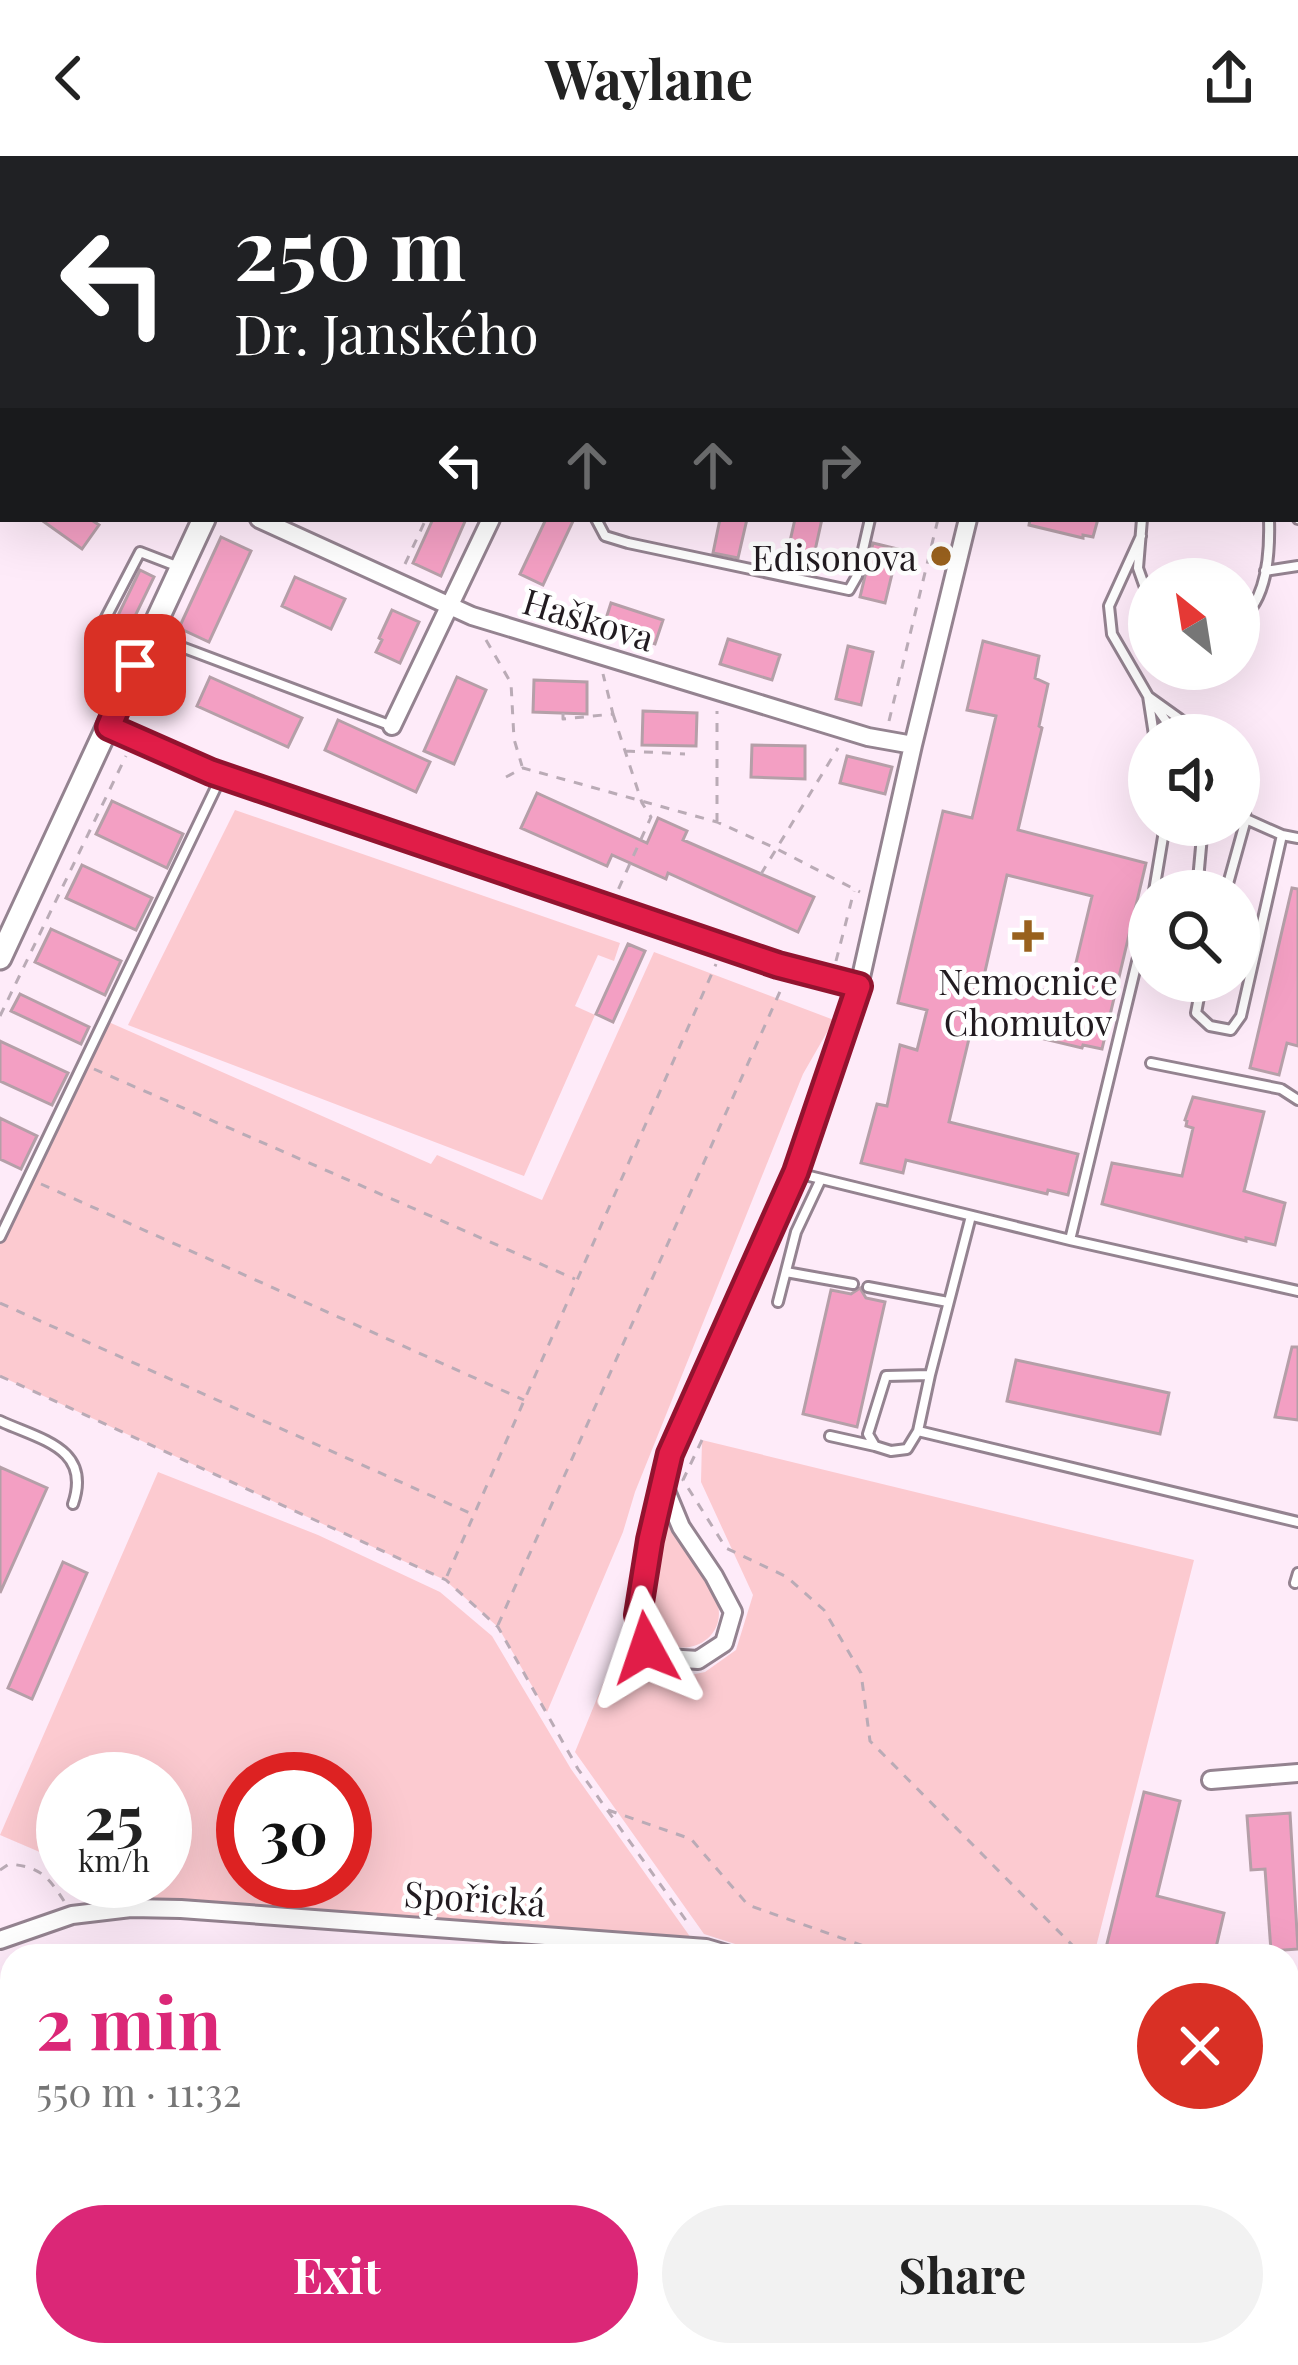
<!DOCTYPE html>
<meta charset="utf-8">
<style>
:root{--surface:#fff;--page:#f2f2f2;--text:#222;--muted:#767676;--accent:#db2777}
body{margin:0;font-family:"Playfair Display",serif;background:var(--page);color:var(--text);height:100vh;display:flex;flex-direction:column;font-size:45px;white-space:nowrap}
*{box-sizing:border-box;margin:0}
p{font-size:39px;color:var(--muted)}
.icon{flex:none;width:66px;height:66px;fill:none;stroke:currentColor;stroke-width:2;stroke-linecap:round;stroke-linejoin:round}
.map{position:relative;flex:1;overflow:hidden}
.panel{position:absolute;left:0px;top:1788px;width:1299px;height:423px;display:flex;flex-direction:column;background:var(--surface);border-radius:36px 36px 0 0;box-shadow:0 12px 48px #0002}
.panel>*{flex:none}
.hud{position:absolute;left:0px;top:0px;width:1299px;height:366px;box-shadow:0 12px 48px #0002;background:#202124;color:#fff;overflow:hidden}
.needle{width:78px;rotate:330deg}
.tools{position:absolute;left:1128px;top:402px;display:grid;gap:24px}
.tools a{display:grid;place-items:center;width:132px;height:132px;border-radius:50%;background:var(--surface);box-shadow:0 12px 48px #0002;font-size:60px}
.speed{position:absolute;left:36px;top:1596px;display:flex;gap:24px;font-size:60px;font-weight:700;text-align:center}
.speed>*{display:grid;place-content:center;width:156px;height:156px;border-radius:50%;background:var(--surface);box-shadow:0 12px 48px #0002;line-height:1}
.speed small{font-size:30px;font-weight:400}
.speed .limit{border:18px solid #d22;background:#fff;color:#111}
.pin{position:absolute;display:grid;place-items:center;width:102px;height:102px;color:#fff;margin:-51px;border-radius:24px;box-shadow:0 6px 18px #0006}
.me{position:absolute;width:132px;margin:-66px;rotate:355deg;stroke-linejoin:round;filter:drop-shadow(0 0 9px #0008)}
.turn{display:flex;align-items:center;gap:42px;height:252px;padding:0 36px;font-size:54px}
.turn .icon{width:156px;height:156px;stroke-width:2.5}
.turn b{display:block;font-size:84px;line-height:102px}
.lanes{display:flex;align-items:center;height:114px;padding:0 36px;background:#0003;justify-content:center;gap:60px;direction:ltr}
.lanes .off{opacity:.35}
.round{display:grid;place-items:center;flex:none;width:126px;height:126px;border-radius:63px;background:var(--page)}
.head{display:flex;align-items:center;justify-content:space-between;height:204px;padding:0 36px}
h1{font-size:72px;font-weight:700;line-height:90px;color:var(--accent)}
.action{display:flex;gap:24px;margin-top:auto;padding:24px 36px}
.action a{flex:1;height:138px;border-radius:72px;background:var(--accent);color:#fff;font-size:48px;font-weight:700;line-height:138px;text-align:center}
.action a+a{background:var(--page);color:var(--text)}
header{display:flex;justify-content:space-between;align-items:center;height:156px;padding:0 36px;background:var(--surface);font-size:54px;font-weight:700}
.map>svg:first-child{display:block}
.green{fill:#fccad0;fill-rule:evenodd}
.building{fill:#f39fc3;stroke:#b59fa8;stroke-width:3;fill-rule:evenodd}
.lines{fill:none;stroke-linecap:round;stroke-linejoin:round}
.service-casing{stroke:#948390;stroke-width:14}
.minor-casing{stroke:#948390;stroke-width:22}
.tertiary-casing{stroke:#948390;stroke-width:27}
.path{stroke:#baabb6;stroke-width:3;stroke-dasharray:9 9;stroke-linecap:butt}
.service{stroke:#fff;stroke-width:8}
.minor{stroke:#fff;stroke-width:16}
.tertiary{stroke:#fff;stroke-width:21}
.route-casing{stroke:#92132f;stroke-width:30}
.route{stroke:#e11d48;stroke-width:21}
.poi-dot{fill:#99611d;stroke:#fff;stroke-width:4.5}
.labels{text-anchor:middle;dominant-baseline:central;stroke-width:9;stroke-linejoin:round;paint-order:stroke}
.poi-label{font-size:36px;fill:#221b20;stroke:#fff;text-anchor:end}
.street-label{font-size:36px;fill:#221b20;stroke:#fff}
</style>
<header><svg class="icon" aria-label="back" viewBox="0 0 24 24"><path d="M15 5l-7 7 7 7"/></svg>Waylane<svg class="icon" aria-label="share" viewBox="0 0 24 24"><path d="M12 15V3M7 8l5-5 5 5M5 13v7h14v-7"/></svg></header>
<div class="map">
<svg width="1298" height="2209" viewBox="0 0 1298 2209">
<rect width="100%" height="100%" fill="#feebf9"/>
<!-- green -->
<path class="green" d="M235 654 620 787 614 805 598 799 575 850 595 859 524 1020 128 869Z
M654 796 834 864 803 918 635 1336 623 1376 547 1556 498 1471 445 1424 0 1220V1081L104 864 431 1008 437 999 542 1044Z
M702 1284 1194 1404 1095 1795 1100 1800H773L704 1778 575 1596 623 1479 649 1513 681 1521 705 1516 736 1494 753 1439 701 1326Z
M158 1316 318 1379 440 1436 492 1480 571 1613 691 1782 334 1754 146 1743 105 1725H165V1623H63V1706L0 1679ZM243 1623H345V1725H243Z
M667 1368C680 1383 711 1426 717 1445 732 1494 656 1513 650 1459 648 1443 653 1427 656 1413 659 1398 661 1382 667 1368Z
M1296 1987 1298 2168 1287 2173V1996Z
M877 2199H1233L1213 2209H855Z"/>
<!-- building -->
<path class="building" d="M40 363H90L99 369 82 393Z
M433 363H466L441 420 413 407Z
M546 363H574L543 429 520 418Z
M720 363H747L738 402 713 397Z
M795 363H822L810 417 784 412Z
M1030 363H1098L1093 381 1083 379V382L1029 369Z
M221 381 251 395 209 486 179 472Z
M873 387 898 393 885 447 860 441Z
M140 414 154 421 109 514 95 507Z
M295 421 345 443 331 473 282 450Z
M611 447 663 464 655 488 603 472Z
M392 454 419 466 400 507 376 496 382 484 379 482Z
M728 483 780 499 772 524 720 508Z
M983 485 1039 500 1035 522 1048 528 1039 570 1042 572 1018 674 1146 707 1102 893 1083 889 1082 892 973 866 949 966 1078 998 1068 1039 1048 1034 1047 1038 906 1004 903 1017 861 1007 877 948 887 950 900 889 917 894 927 854 898 847 943 655 972 662 996 560 967 554ZM1007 719 1092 740 1068 840 984 820Z
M848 490 873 496 861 549 836 543Z
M210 521 302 562 288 591 197 550Z
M457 521 486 534 454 608 424 595Z
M534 524 587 526V558L533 556Z
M643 555 697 557 696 590 642 589Z
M338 564 430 606 416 636 325 594Z
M752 589 805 590V623L751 621Z
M847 600 892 611 885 638 840 627Z
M537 637 647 687 658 662 687 675 683 684 814 741 798 776 668 717 666 723 612 699 607 710 521 672Z
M112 645 183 678 167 712 96 678Z
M82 709 152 742 136 774 66 742Z
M1292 732 1298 733V890L1287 887 1279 919 1250 912Z
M51 773 121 805 105 839 35 806Z
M628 788 645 795 613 866 596 858Z
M20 838 89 871 81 888 11 855Z
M0 885 68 917 52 949 0 925Z
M1193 941 1264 956 1244 1035 1285 1047 1275 1089 1246 1082V1085L1102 1048 1112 1007 1182 1020 1193 972 1186 970 1187 965 1185 964Z
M0 962 37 980 21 1013 0 1003Z
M860 1132 866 1142 885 1146 857 1271 803 1258 831 1134 851 1138Z
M1292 1191H1298V1264L1275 1261Z
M1016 1204 1169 1237 1160 1278 1007 1245Z
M0 1311 47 1332 0 1437Z
M63 1406 87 1417 32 1543 8 1532Z
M1144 1636 1180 1645 1157 1740 1224 1757 1214 1800H1104Z
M1290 1657 1298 1793 1271 1795 1265 1713 1251 1714 1247 1660Z"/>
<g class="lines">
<defs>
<path id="service" d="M707 3 708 0
M914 3 915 0
M1296 114 1298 115
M1296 354 1298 351
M1296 360 1298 363
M596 363 605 380 628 387 849 434 857 420 870 363
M1142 363 1138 412 1149 443
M1141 380 1109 450 1112 478 1148 540 1154 579
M1265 415 1298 410
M1239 465C1268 444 1270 396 1269 363
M101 471 140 396 179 411
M155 481 392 570
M1149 541 1202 579
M1156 551 1176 579
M1282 679 1298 682
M1154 735 1165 669
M1197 735 1203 669
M1226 735 1246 663
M1202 825 1196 857 1210 870 1231 874 1241 860 1282 679 1246 663 1239 619
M1151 907 1281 933 1298 944
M797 1017 1070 1084 1298 1135
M0 1081 220 623
M1070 1084 1149 756
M786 1116 853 1128
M868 1131 948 1146
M778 1146 796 1076 821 1023
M930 1219 918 1275 907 1293 891 1295 875 1290 868 1278 886 1220 930 1219 971 1060
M0 1265C41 1284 92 1292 73 1348
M918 1275 1298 1366
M830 1280 875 1290
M1295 1427 1298 1417"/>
<path id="minor" d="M1182 0 1195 3
M658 3 660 0
M1051 3 1052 0
M1247 3 1248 0
M1296 27 1298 28
M259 363 472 460 868 581 913 589
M392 570 491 363
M109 571 211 616 778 809 859 830
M664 1330 681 1371 714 1420 733 1456 724 1487 698 1504 667 1502 647 1492 637 1459 650 1384 670 1298 796 1016 859 830 913 589 968 363
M1211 1624 1298 1617
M0 1784 72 1759 131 1752 181 1753 706 1792 733 1800
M1287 1972 1298 1976"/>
<path id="tertiary" d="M370 3 372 0
M0 802 204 363"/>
</defs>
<!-- service casing -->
<use href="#service" class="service-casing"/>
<!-- minor casing -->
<use href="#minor" class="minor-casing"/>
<!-- tertiary casing -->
<use href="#tertiary" class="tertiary-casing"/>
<!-- path -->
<path class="path" d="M781 3V0
M1021 3 1022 0
M1287 3 1291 0
M405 408 426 363
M486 484 511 527 514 583 522 610
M563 557V563L613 558 603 518
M613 558 642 647 651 661 618 734
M889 565 938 363
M626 595 685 598
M506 621 523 612 717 666 775 692 860 736
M717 666V555
M761 718 838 592
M836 805 854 735
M0 860 126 600
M94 913 575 1123
M41 1028 524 1244
M0 1147 472 1358
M0 1220 446 1424 498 1471 578 1613 690 1770
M702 1284 683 1324 726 1392 787 1421 824 1454 861 1517 870 1585 1083 1800
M447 1420 716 808
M498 1469 782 831
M608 1654 691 1683 748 1749 892 1800
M0 1714 9 1708C40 1711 47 1719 64 1745
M1287 1864 1298 1866"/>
<!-- service -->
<use href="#service" class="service"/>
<!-- minor -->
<use href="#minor" class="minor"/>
<!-- tertiary -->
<use href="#tertiary" class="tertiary"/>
</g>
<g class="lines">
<defs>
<path id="route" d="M135 509 109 571 211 616 778 809 859 830 796 1016 670 1298 650 1384 638 1459 646 1492"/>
</defs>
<!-- route casing -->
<use href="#route" class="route-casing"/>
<!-- route -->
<use href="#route" class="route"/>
</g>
<!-- markers -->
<g class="poi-dot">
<circle cx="941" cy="400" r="12"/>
<path d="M1022 762h12v12h12v12h-12v12h-12v-12h-12v-12h12z"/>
</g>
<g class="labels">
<!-- poi labels -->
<g class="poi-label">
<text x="917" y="400">Edisonova</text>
<text x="1028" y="824" text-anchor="middle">Nemocnice<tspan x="1028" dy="41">Chomutov</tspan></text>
</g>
<!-- street labels -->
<g class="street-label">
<text transform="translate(589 462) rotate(17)">Haškova</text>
<text transform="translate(475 1741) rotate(4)">Spořická</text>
</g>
</g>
</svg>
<div class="tools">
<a><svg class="needle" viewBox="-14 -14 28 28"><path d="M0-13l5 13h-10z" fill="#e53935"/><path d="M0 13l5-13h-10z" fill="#767676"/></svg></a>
<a><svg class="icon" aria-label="sound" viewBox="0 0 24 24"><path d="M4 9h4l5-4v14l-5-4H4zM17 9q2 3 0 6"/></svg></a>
<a><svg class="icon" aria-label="search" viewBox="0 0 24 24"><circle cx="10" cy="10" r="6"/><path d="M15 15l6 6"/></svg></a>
</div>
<div class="speed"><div>25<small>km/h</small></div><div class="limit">30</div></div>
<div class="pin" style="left:135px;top:509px;background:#d93025"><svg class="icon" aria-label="arrive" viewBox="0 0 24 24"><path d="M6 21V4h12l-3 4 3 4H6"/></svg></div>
<svg class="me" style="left:646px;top:1492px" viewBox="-20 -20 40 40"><path d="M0-17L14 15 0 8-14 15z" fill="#e11d48" stroke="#fff" stroke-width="4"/></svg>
<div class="hud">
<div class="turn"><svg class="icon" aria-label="left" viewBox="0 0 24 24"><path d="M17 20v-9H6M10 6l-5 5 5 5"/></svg><div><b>250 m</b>Dr. Janského</div></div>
<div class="lanes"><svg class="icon" aria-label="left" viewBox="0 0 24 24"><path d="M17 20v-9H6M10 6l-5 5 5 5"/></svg><svg class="icon off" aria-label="ahead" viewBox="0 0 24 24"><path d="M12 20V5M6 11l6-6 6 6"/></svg><svg class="icon off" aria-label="ahead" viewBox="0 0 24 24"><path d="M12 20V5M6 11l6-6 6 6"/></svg><svg class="icon off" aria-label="right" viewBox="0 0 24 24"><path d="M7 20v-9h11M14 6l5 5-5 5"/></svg></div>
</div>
<section class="panel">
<div class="head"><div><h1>2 min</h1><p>550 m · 11:32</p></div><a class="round" style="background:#d93025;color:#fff"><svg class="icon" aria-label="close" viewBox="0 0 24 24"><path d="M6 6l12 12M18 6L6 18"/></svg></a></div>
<div class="action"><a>Exit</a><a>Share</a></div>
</section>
</div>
